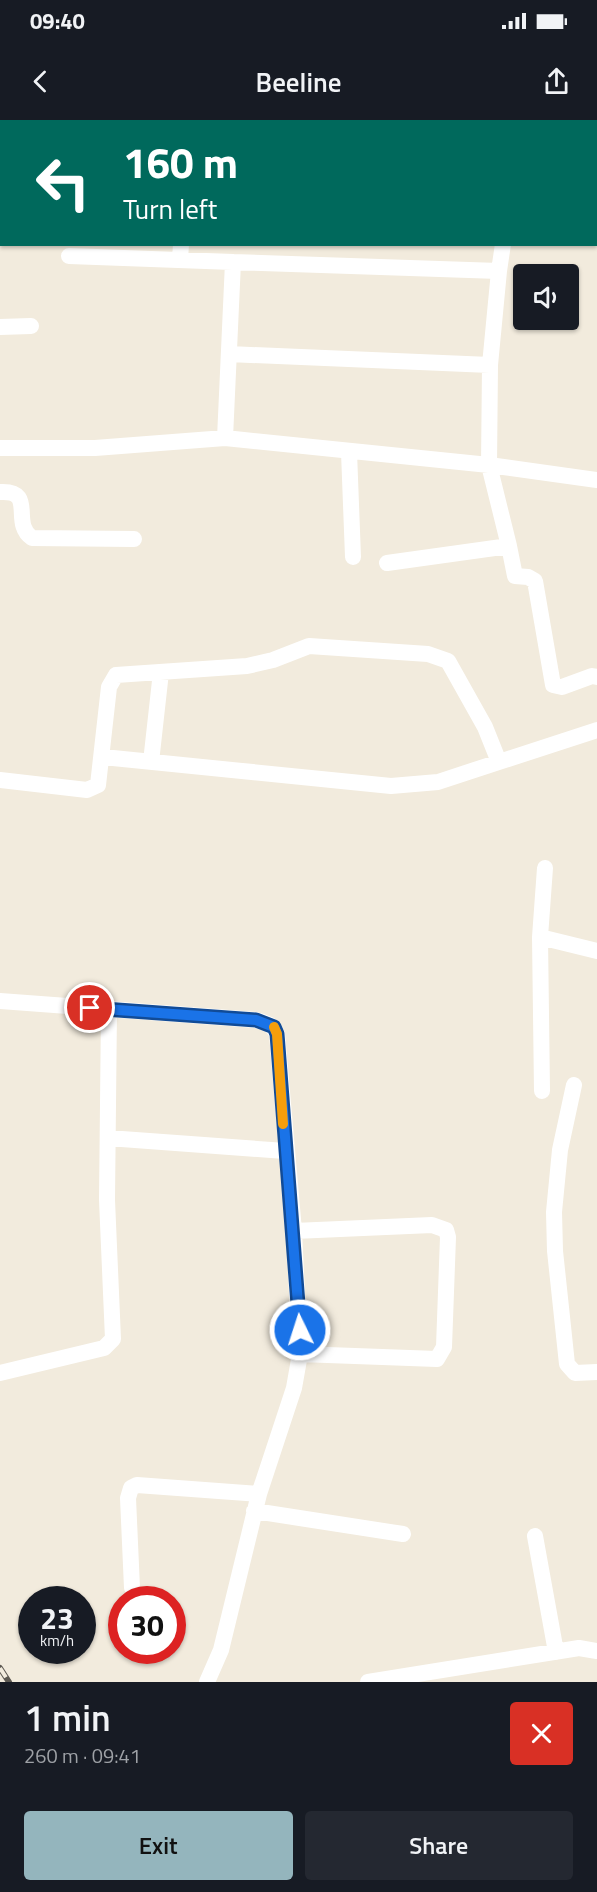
<!DOCTYPE html>
<meta charset="utf-8">
<style>
:root{--surface:#171b24;--page:#242831;--text:#f1f3f6;--muted:#9ea1a6;--accent:#94b5bd}
body{margin:0;font-family:"Titillium Web",sans-serif;background:var(--page);color:var(--text);height:100vh;display:flex;flex-direction:column;font-size:22px;white-space:nowrap}
*{box-sizing:border-box;margin:0}
p{font-size:20px;color:var(--muted)}
.icon{flex:none;width:33px;height:33px;fill:none;stroke:currentColor;stroke-width:2;stroke-linecap:round;stroke-linejoin:round}
.map{position:relative;height:1562px;overflow:hidden}
.details{display:flex;flex-direction:column;background:var(--surface);flex:1}
.details>*{flex:none}
.hud{position:absolute;left:0px;top:0px;width:597px;height:126px;box-shadow:0 2px 4px #0004;background:#00695c;color:#fff;overflow:hidden}
.buttons{position:absolute;left:513px;top:144px;display:grid;gap:12px}
.buttons a{display:grid;place-items:center;width:66px;height:66px;border-radius:6px;background:var(--surface);box-shadow:0 2px 4px #0004;font-size:30px}
.speed{position:absolute;left:18px;top:1466px;display:flex;gap:12px;font-size:30px;font-weight:700;text-align:center}
.speed>*{display:grid;place-content:center;width:78px;height:78px;border-radius:50%;background:var(--surface);box-shadow:0 2px 4px #0004;line-height:1}
.speed small{font-size:15px;font-weight:400}
.speed .limit{border:9px solid #d22;background:#fff;color:#111}
.pin{position:absolute;display:grid;place-items:center;width:51px;height:51px;color:#fff;margin:-26px;border:3px solid #fff;border-radius:50%;box-shadow:0 2px 6px #0007}
.me{position:absolute;width:66px;margin:-33px;rotate:356deg;stroke-linejoin:round;filter:drop-shadow(0 0 4px #0008)}
.turn{display:flex;align-items:center;gap:21px;height:126px;padding:0 24px;font-size:27px}
.turn .icon{width:78px;height:78px;stroke-width:2.5}
.turn b{display:block;font-size:42px;line-height:51px}
.round{display:grid;place-items:center;flex:none;width:63px;height:63px;border-radius:6px;background:var(--page)}
.head{display:flex;align-items:center;justify-content:space-between;height:102px;padding:0 24px}
h1{font-size:36px;font-weight:600;line-height:45px}
.action{display:flex;gap:12px;margin-top:auto;padding:12px 24px}
.action a{flex:1;height:69px;border-radius:6px;background:var(--accent);color:#111;font-size:24px;font-weight:600;line-height:69px;text-align:center}
.action a+a{background:var(--page);color:var(--text)}
.status{display:flex;justify-content:space-between;align-items:center;height:42px;padding:0 30px;background:var(--surface);direction:ltr}
.status svg{height:16px;fill:currentColor}
header{display:flex;justify-content:space-between;align-items:center;height:78px;padding:0 24px;background:var(--surface);font-size:27px;font-weight:600}
.map>svg:first-child{display:block}
.lines{fill:none;stroke-linecap:round;stroke-linejoin:round}
.minor{stroke:#fff;stroke-width:16}
.rail-casing{stroke:#5c5851;stroke-width:6}
.rail{stroke:#f2ebdd;stroke-width:4;stroke-dasharray:11;stroke-linecap:butt}
.route-casing{stroke:#114b97;stroke-width:15}
.route{stroke:#1a73e8;stroke-width:10}
.slow{stroke:#f59e0b;stroke-width:10}
</style>
<div class="status"><b>09:40</b><svg viewBox="0 0 49 12"><path d="M0 12V9h3v3zM5 12V6h3v6zM10 12V3h3v9zM15 12V0h3v12zM26 1h20v11H26zM47 4h2v5h-2z"/></svg></div>
<header><svg class="icon" aria-label="back" viewBox="0 0 24 24"><path d="M15 5l-7 7 7 7"/></svg>Beeline<svg class="icon" aria-label="share" viewBox="0 0 24 24"><path d="M12 15V3M7 8l5-5 5 5M5 13v7h14v-7"/></svg></header>
<div class="map">
<svg width="597" height="1562" viewBox="0 0 597 1562">
<rect width="100%" height="100%" fill="#f2ebdd"/>
<g class="lines">
<!-- minor -->
<path class="minor" d="M591 0H597
M596 46 597 52
M596 96H597
M69 136 233 142
M180 140 181 124
M499 151 490 245 489 345 509 426
M0 207 31 206
M229 234 490 245
M225 318 233 142 499 151 503 124
M0 328H95L225 318 489 345 597 360
M349 332 353 437
M0 372C37 370 10 403 32 418L134 419
M387 443 509 426 515 456 528 457 535 461 553 565 562 567 592 556 597 557
M103 637 391 666 438 662 499 642
M151 642 161 552
M0 660 87 670 98 665 109 567 116 555 247 546 273 540 309 526 428 534 448 541 485 607 499 642 597 610
M540 817 597 831
M0 881 256 900C267 903 272 904 277 914L294 1111 300 1234 294 1268 259 1374 221 1530 207 1562
M574 965 560 1030 554 1092 555 1131 567 1244 575 1253 597 1252
M542 971 540 817 545 748
M108 1018 285 1031
M294 1111 432 1105 446 1110 448 1117 444 1227 437 1239 300 1234
M0 1253 104 1228 113 1219 107 1080 109 889
M254 1391 403 1414
M535 1416 556 1532
M132 1468 128 1378 131 1368 137 1365 259 1374
M368 1562 579 1528 597 1531"/>
<defs>
<path id="rail" d="M0 1548 9 1562"/>
</defs>
<!-- rail casing -->
<use href="#rail" class="rail-casing"/>
<!-- rail -->
<use href="#rail" class="rail"/>
</g>
<g class="lines">
<defs>
<path id="route" d="M90 888 256 900 274 907 277 914 300 1210"/>
</defs>
<!-- route casing -->
<use href="#route" class="route-casing"/>
<!-- route -->
<use href="#route" class="route"/>
<!-- slow -->
<path class="slow" d="M274 907 277 914 283 1004"/>
</g>
</svg>
<div class="buttons">
<a><svg class="icon" aria-label="sound" viewBox="0 0 24 24"><path d="M4 9h4l5-4v14l-5-4H4zM17 9q2 3 0 6"/></svg></a>
</div>
<div class="speed"><div>23<small>km/h</small></div><div class="limit">30</div></div>
<div class="pin" style="left:90px;top:888px;background:#d93025"><svg class="icon" aria-label="arrive" viewBox="0 0 24 24"><path d="M6 21V4h12l-3 4 3 4H6"/></svg></div>
<svg class="me" style="left:300px;top:1210px" viewBox="-20 -20 40 40"><circle r="17" fill="#1a73e8" stroke="#fff" stroke-width="3"/><path d="M0-11L8 9 0 5-8 9z" fill="#fff"/></svg>
<div class="hud">
<div class="turn"><svg class="icon" aria-label="left" viewBox="0 0 24 24"><path d="M17 20v-9H6M10 6l-5 5 5 5"/></svg><div><b>160 m</b>Turn left</div></div>
</div>
</div>
<section class="details">
<div class="head"><div><h1>1 min</h1><p>260 m · 09:41</p></div><a class="round" style="background:#d93025;color:#fff"><svg class="icon" aria-label="close" viewBox="0 0 24 24"><path d="M6 6l12 12M18 6L6 18"/></svg></a></div>
<div class="action"><a>Exit</a><a>Share</a></div>
</section>
